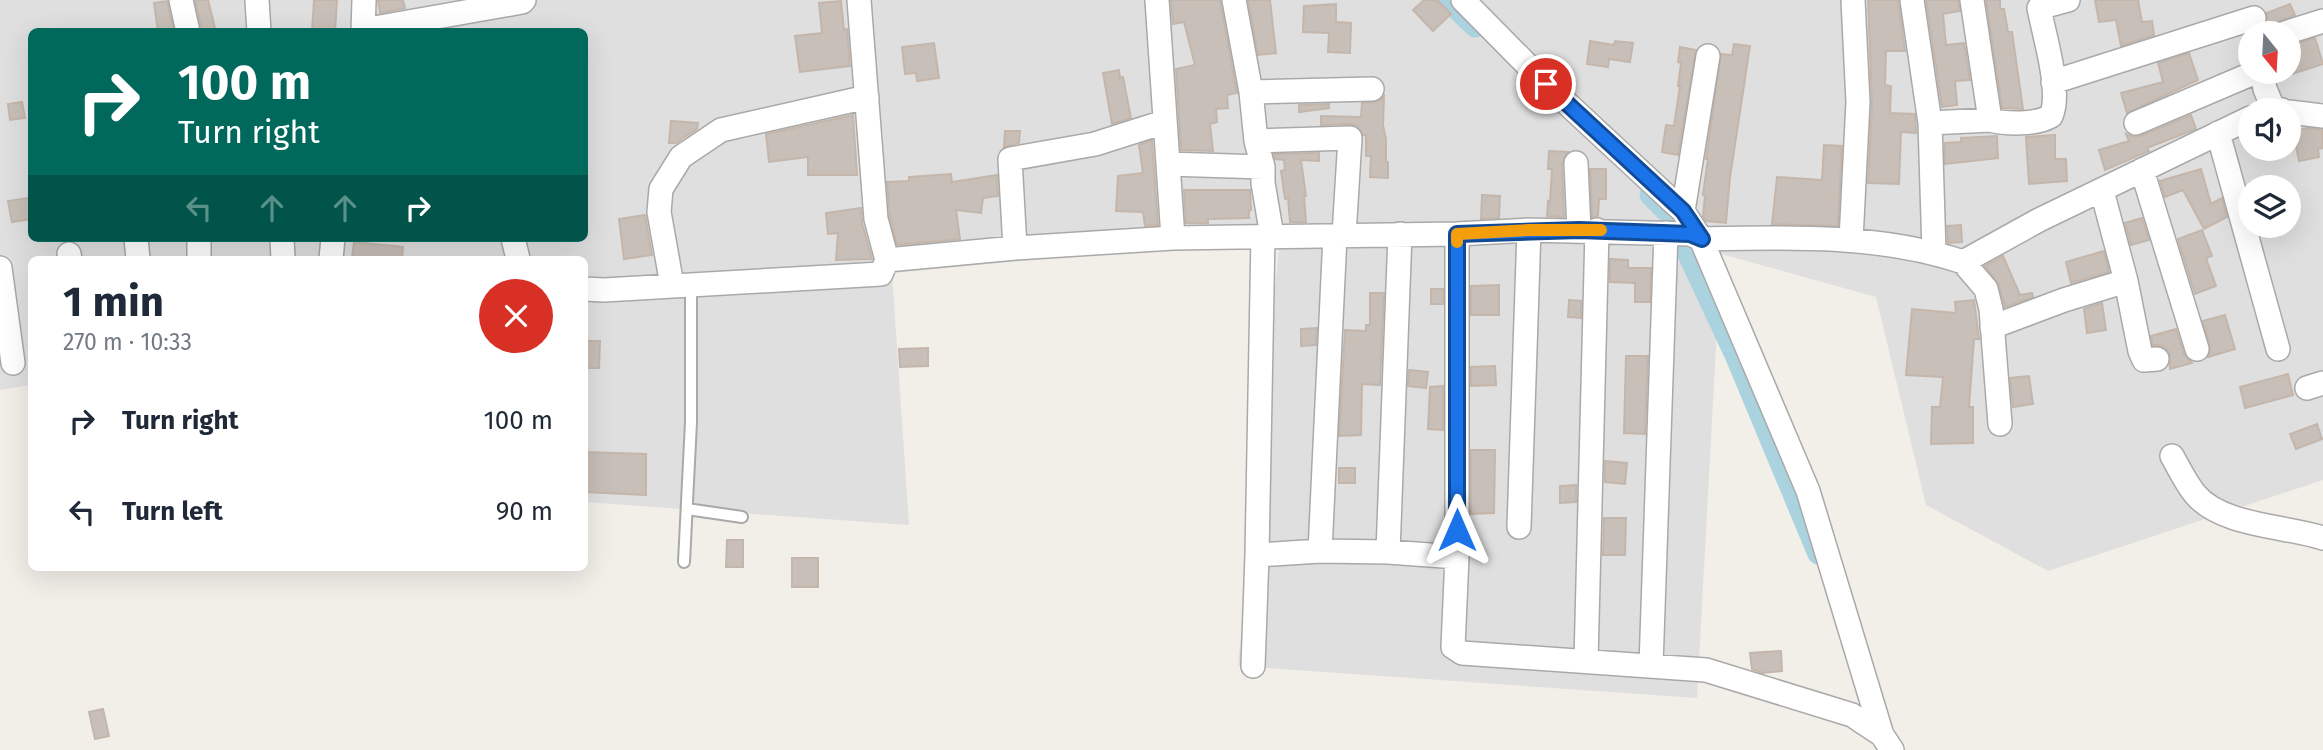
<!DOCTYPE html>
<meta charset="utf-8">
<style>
:root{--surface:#fff;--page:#f6f6f7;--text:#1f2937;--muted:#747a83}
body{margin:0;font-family:"Fira Sans",sans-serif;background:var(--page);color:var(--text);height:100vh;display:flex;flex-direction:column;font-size:26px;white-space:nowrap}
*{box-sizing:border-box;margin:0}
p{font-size:23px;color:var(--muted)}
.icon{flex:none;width:38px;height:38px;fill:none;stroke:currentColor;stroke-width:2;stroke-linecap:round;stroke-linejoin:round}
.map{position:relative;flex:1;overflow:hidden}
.side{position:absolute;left:28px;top:256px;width:560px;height:315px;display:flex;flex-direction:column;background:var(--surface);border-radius:10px;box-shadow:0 7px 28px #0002}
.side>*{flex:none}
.hud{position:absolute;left:28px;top:28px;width:560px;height:214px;border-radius:10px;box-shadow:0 7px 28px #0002;background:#00695c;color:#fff;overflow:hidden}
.needle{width:46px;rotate:162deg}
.buttons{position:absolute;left:2238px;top:21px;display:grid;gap:14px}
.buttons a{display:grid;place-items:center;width:63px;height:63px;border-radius:50%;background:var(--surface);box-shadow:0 7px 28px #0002;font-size:35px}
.pin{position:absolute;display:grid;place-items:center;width:60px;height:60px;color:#fff;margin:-30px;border:4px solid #fff;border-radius:50%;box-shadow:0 2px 7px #0007}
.me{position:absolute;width:77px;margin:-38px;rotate:0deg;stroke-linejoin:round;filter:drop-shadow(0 0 5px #0008)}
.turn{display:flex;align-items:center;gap:24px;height:147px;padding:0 35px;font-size:32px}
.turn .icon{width:91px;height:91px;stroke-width:2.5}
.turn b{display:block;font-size:49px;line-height:60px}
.lanes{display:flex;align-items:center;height:66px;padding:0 35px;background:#0003;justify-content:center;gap:35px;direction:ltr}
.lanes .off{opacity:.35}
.round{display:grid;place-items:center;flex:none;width:74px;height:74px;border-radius:37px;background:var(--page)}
.headline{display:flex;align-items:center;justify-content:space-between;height:119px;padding:0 35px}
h1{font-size:42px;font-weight:700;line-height:52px}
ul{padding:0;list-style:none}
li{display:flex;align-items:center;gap:21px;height:91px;padding:0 35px}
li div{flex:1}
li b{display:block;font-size:26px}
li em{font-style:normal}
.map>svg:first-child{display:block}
.residential{fill:#e0dfdf;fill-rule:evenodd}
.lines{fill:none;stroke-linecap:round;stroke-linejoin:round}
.canal{stroke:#aad3df;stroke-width:21}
.building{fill:#c7bfb8;stroke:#c4b6ab;stroke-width:2}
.service-casing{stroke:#a9a9a9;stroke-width:14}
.minor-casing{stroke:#a9a9a9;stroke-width:26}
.service{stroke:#fff;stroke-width:10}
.minor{stroke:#fff;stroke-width:23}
.route-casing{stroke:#114b97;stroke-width:18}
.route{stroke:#1a73e8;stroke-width:12}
.slow{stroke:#f59e0b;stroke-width:12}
</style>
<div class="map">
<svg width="2323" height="750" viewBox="0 0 2323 750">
<rect width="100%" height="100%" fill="#f2efe9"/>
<!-- residential -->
<path class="residential" d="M0 0H2323V480L2048 571 1926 505 1876 297 1721 254 1697 698 1238 666 1280 237 892 273 909 525 585 502 584 259H32L31 385 0 390ZM32 32H584V238H32ZM2250 33H2289V72H2250ZM2250 110H2289V149H2250ZM2250 187H2289V226H2250Z"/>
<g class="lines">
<!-- canal -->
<path class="canal" d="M1447 0 1475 27
M1650 195 1669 214 1735 355 1818 554"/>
</g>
<!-- building -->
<path class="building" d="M195 0H208L216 32H202Z
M314 0H337L335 32H312Z
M378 0H403L405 8 380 13Z
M1171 0H1220L1237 93 1227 95 1228 108 1216 109 1217 122 1210 124 1213 151 1181 150 1176 69 1195 65 1184 22 1173 24Z
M1248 0H1270L1276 53 1258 55Z
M1424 0H1437L1451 14 1433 31 1413 10Z
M1868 0H1898L1905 51H1886L1885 85 1891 86 1890 113 1915 114 1916 133 1901 132 1899 184 1868 183 1872 103Z
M1926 0H1958L1960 11 1943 14 1946 45 1964 43 1970 80 1955 81 1957 105 1942 107Z
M1986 0H2000V9H2004L2008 32H2012L2023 109 2002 108Z
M2095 0H2138L2142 22 2152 21 2154 35 2121 46 2116 20 2099 22Z
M167 1 174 32H158L154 3Z
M841 1 844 30 847 29 850 66 800 72 795 36 822 33 819 3Z
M1336 4V22L1351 23 1350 53 1328 52 1329 33 1303 32 1304 6Z
M2290 4 2295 15 2275 23 2271 33H2260L2259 31 2267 22V13Z
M2315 38 2323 64 2289 75V46Z
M1590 41 1614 45 1615 41 1633 43 1630 62 1609 59 1608 67 1587 64Z
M934 43 939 78 917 81 916 73 905 74 902 47Z
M1734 44 1750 46 1730 177 1726 223 1706 221 1703 216 1705 196 1703 195 1708 159H1706L1721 54 1732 55Z
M1680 47 1696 50 1678 155 1662 152 1666 125 1674 126 1680 86H1678L1681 63 1678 62Z
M2189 53 2198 80 2127 113 2121 93 2163 82 2158 63Z
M1119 70 1120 78 1123 77 1131 118 1112 124 1103 73Z
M1384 96 1383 125 1386 139V162H1388V178L1370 177 1371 156H1366V135H1363L1358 126 1350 124 1321 125V116L1361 117 1362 103 1379 101Z
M22 102 25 118 10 120 8 104Z
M1329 104V108L1299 112V105Z
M853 115 857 175H808V157L769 162 766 134Z
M2191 115 2196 129 2147 148 2149 151 2105 170 2099 150 2129 141 2126 134 2134 137 2141 136Z
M671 121 698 123 697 129 676 143H669Z
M2307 128 2322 130 2323 148 2318 149 2319 157 2299 161 2293 131Z
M1005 131H1020L1019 143 1004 147Z
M2055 135V159H2066L2067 181 2029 184 2026 137Z
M1997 136 1998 158 1945 164V143L1961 142V138Z
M1152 140 1158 225 1145 226 1143 212 1116 211 1118 176 1143 173 1139 145Z
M1824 145 1842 146 1838 226 1772 224 1777 177 1822 180Z
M1549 151 1568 152 1562 164 1564 217 1547 216 1548 201 1550 202 1552 169H1548Z
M1319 153V161L1301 160 1306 196H1304L1306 222H1290L1288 198 1285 199 1281 171 1285 170 1284 160 1275 159 1274 154Z
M1590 169H1606V199H1599L1598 216 1592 217Z
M2201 169 2211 204 2222 198 2227 217 2204 229 2183 190 2165 197 2160 181Z
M951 174 952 182 997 175 998 196 983 198 981 213 956 210 960 239 897 245 890 217 887 182 909 181V177Z
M1184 190H1250L1251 210H1249V218L1208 219V223H1186Z
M1482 195 1500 196 1499 218 1481 219Z
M29 198 32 219 12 222 8 201Z
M861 208 862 223 872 259 836 260 838 233 828 234 826 213Z
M645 215 652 255 624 259 619 219Z
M2142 218 2149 240 2131 245 2125 223Z
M1961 225 1962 242 1948 243 1947 226Z
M2202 230 2212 256 2206 258 2216 286 2195 294 2178 239Z
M354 242 403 247 402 258H352Z
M2104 251 2109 272 2071 283 2066 262Z
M2003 256 2020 295 2032 293 2033 297 2005 307 1999 285 1985 266Z
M1610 259 1628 260V268H1651L1650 302H1635V283L1610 282Z
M1499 285V315H1471V286Z
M1431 289H1443V304H1431Z
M1370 293H1384L1380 385 1362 384 1361 435 1339 436 1345 330 1366 331V325H1370Z
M1569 300 1581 301V318L1568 317Z
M1974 300 1979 339H1974L1969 407H1973V443L1931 444 1932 407H1940L1943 377 1906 375 1912 309 1956 313 1955 302Z
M2102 303 2106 330 2087 333 2084 309Z
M2225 315 2235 349 2208 357 2210 346 2203 321Z
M1317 328 1316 345 1301 346V329Z
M2176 329 2184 354 2192 363 2170 369 2169 352 2162 346 2153 345 2151 336Z
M584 341H600L599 368H584Z
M928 348V366L900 367 899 349Z
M1626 356H1648L1645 434 1624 433Z
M1495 366 1496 385 1471 386V367Z
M1409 370 1428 372 1426 388 1408 386Z
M2288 374 2293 395 2245 408 2240 387Z
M2029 376 2033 404 2013 407 2010 378Z
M1443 386V430L1428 429 1430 387Z
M2317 424 2322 439 2296 449 2290 434Z
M1471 450H1495L1494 513 1471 514Z
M584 452 646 454V495L584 492Z
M1605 461 1627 463 1625 484 1605 482Z
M1339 468H1355V483H1339Z
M1576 485V502L1560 503V486Z
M1604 518H1626L1625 555H1603Z
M727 540H743V567H726Z
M792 558H818V587H792Z
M1781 651 1782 671 1762 673 1752 669 1750 653Z
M103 709 109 736 95 739 89 712Z"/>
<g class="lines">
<defs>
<path id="service" d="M687 509 742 517
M684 562 691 422V284"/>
<path id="minor" d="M181 0 188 32
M257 0 259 32
M1157 0 1173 238
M1234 0 1251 92 1256 141 1263 167V183L1272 236
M1463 0 1546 84 1672 201 1683 211 1701 239 1808 491 1882 735 1892 750
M1912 0 1930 123 1934 252
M363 30 522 2 524 0
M363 32 364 0
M2285 33 2323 21
M2262 72 2265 89 2273 108 2282 110
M2053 82 2254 18
M1251 92 1372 89
M2289 112 2323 116
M1990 120C2006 124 2036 125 2051 116 2062 92 2044 35 2039 8L2068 0
M1930 123 1990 120 1972 0
M2136 123 2256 72
M2218 133 2278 349
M1256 141 1350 138 1344 235
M1576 163 1579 230
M1168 164 1263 167
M2142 170 2197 349
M2102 191 2126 281 2140 351 2144 360 2157 359
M1683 211 1708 56
M1457 234V557L1453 647 1462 653 1706 670 1852 715 1882 735
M1263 236 1257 555 1320 551 1388 552 1457 557
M136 238 138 259
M199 238V259
M282 238 283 259
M513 238 518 259
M1851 240 1858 102 1853 0
M1015 248 1010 159 1095 144 1164 122
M69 254 70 259
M331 259 333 238
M887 260 1015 248 1173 238 1457 234 1529 230 1690 234 1701 239C1789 237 1880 234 1963 262L2039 220 2250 118
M1963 262 1986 289 1991 309 2000 424
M0 268 13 363
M672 285 659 212 661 189 681 157 721 130 867 97
M584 289 604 290 881 274 887 260 876 219 859 0
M1992 327 2064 300 2126 281
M2307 388 2323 383
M2172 456C2179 468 2186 483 2195 494 2221 526 2286 526 2323 538
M1519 527 1529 230
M1320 551 1335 236
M1388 552 1400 234
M1586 661 1597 230
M1253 666 1257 555
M1651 666 1666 233"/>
</defs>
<!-- service casing -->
<use href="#service" class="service-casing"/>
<!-- minor casing -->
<use href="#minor" class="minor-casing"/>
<!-- service -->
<use href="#service" class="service"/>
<!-- minor -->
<use href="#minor" class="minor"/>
</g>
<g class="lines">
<defs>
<path id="route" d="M1457 530V234L1579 230 1690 234 1702 239 1683 211 1546 84"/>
</defs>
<!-- route casing -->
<use href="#route" class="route-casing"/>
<!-- route -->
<use href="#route" class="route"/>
<!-- slow -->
<path class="slow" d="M1457 242V234L1529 230H1601"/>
</g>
</svg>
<div class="buttons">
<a><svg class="needle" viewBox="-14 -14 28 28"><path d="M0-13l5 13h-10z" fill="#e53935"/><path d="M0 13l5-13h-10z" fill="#747a83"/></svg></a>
<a><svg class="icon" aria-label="sound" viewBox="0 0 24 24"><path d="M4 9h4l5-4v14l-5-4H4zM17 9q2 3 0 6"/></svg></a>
<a><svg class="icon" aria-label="layers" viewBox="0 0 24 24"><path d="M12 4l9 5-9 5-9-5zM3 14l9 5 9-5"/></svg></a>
</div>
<div class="pin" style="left:1546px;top:84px;background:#d93025"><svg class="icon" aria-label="arrive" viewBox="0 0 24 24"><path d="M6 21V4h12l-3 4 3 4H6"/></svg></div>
<svg class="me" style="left:1457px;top:530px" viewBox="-20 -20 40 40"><path d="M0-17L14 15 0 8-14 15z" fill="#1a73e8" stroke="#fff" stroke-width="4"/></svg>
<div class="hud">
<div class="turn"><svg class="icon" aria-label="right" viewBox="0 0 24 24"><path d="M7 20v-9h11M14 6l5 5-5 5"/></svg><div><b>100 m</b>Turn right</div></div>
<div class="lanes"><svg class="icon off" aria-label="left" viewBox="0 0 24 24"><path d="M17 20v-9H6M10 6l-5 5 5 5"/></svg><svg class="icon off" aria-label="ahead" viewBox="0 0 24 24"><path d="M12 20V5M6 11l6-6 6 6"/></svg><svg class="icon off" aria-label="ahead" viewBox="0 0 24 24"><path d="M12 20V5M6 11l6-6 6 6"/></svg><svg class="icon" aria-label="right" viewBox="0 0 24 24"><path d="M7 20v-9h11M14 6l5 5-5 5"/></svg></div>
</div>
<section class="side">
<div class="headline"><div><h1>1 min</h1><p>270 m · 10:33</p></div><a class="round" style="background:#d93025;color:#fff"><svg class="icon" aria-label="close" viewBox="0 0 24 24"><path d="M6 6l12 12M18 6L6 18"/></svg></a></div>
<ul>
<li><svg class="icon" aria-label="right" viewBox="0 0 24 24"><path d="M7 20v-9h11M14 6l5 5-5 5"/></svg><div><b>Turn right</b></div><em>100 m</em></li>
<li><svg class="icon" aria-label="left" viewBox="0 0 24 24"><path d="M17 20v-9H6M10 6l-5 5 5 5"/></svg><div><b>Turn left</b></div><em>90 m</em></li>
</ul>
</section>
</div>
